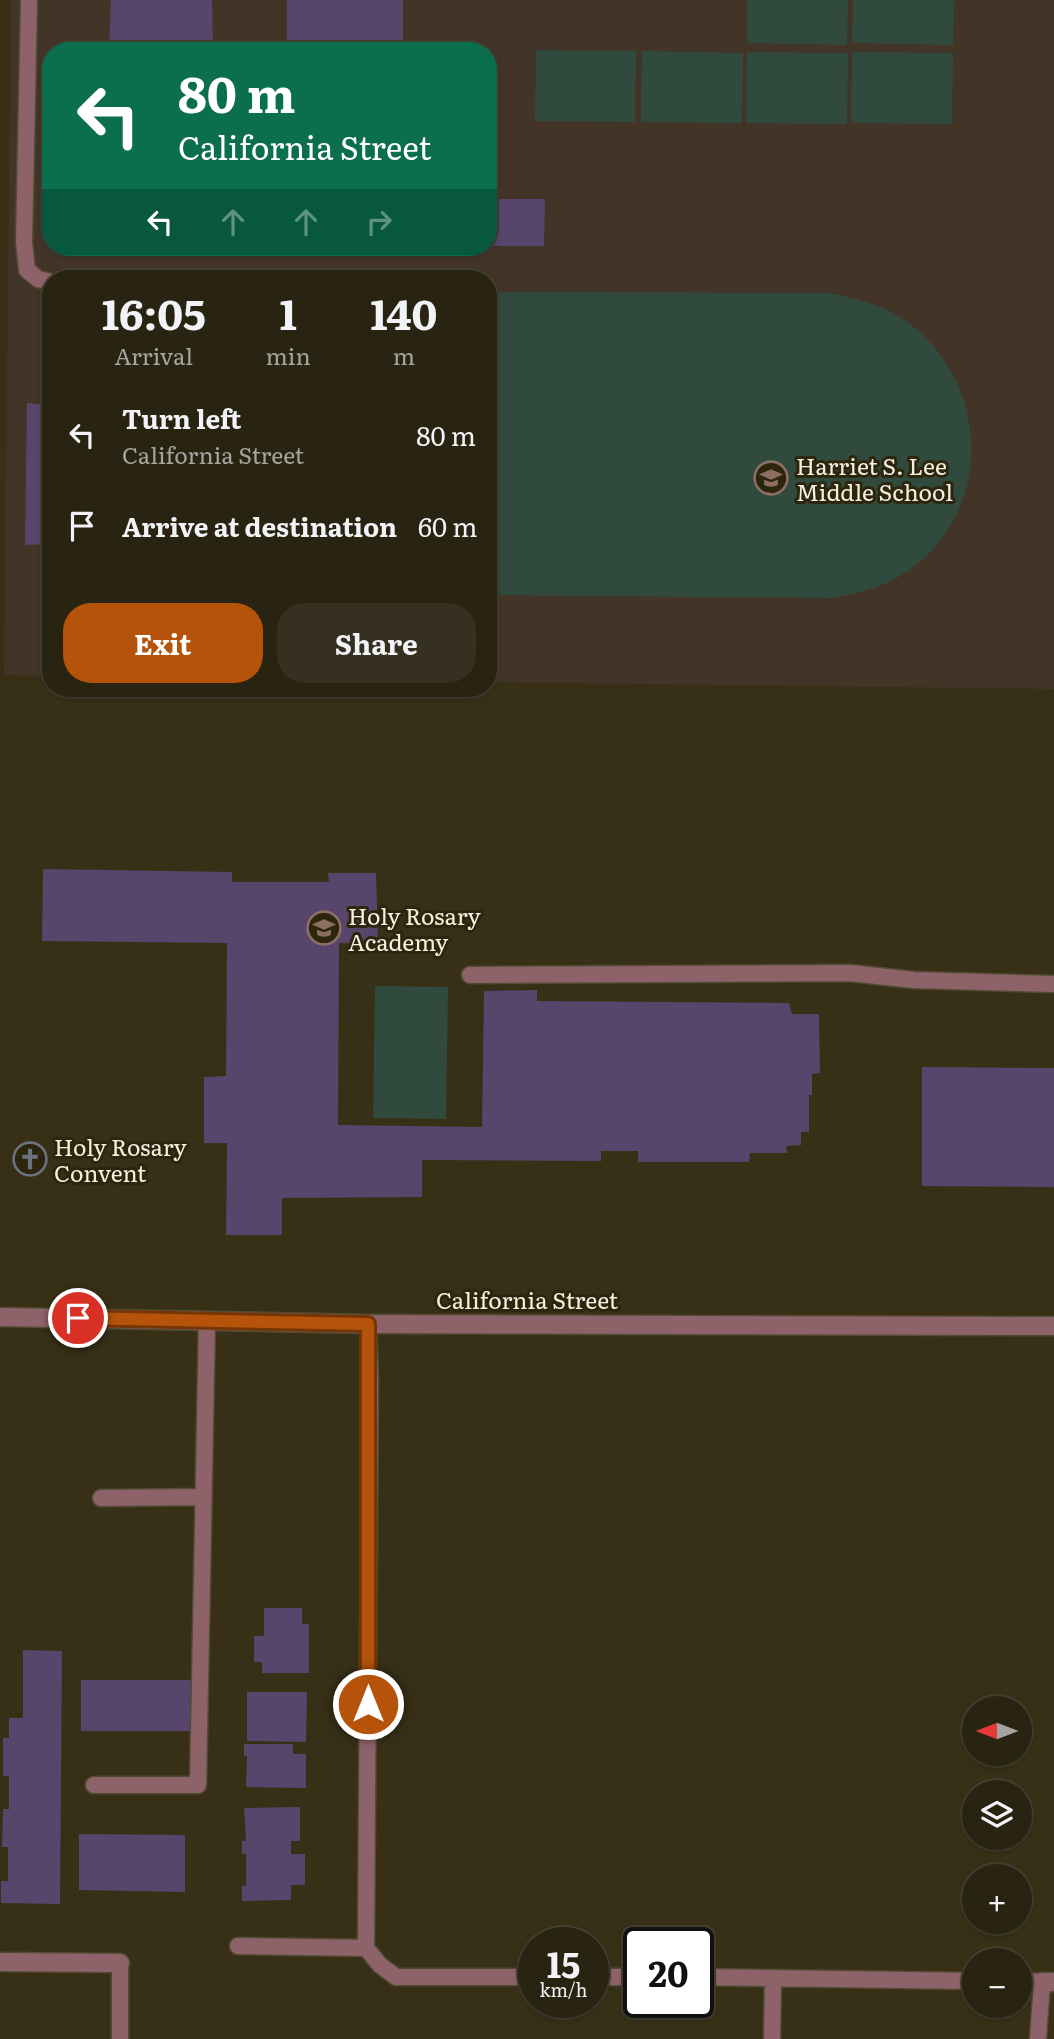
<!DOCTYPE html>
<meta charset="utf-8">
<style>
:root{--surface:#292411;--page:#35301f;--text:#f1f3f6;--muted:#a5a49f;--line:#454131;--accent:#b45309}
body{margin:0;font-family:Literata,serif;background:var(--page);color:var(--text);height:100vh;display:flex;flex-direction:column;font-size:26px;white-space:nowrap}
*{box-sizing:border-box;margin:0}
p{font-size:23px;color:var(--muted)}
.icon{flex:none;width:38px;height:38px;fill:none;stroke:currentColor;stroke-width:2;stroke-linecap:round;stroke-linejoin:round}
.map{position:relative;flex:1;overflow:hidden}
.drawer{position:absolute;left:42px;top:270px;width:455px;height:427px;display:flex;flex-direction:column;background:var(--surface);border-radius:28px;box-shadow:0 2px 5px #0004,0 0 0 2px var(--line)}
.drawer>*{flex:none}
.top-card{position:absolute;left:42px;top:42px;width:455px;height:214px;border-radius:28px;box-shadow:0 2px 5px #0004,0 0 0 2px var(--line);background:#0b6e4f;color:#fff;overflow:hidden}
.needle{width:46px;rotate:270deg}
.tools{position:absolute;left:962px;top:1696px;display:grid;gap:14px}
.tools a{display:grid;place-items:center;width:70px;height:70px;border-radius:50%;background:var(--surface);box-shadow:0 2px 5px #0004,0 0 0 2px var(--line);font-size:35px}
.speed{position:absolute;left:518px;top:1927px;display:flex;gap:14px;font-size:35px;font-weight:700;text-align:center}
.speed>*{display:grid;place-content:center;width:91px;height:91px;border-radius:50%;background:var(--surface);box-shadow:0 2px 5px #0004,0 0 0 2px var(--line);line-height:1}
.speed small{font-size:18px;font-weight:400}
.speed .limit{border:4px solid #111;border-radius:10px;background:#fff;color:#111}
.pin{position:absolute;display:grid;place-items:center;width:60px;height:60px;color:#fff;margin:-30px;border:4px solid #fff;border-radius:50%;box-shadow:0 2px 7px #0007}
.me{position:absolute;width:77px;margin:-38px;rotate:0deg;stroke-linejoin:round;filter:drop-shadow(0 0 5px #0008)}
.turn{display:flex;align-items:center;gap:24px;height:147px;padding:0 21px;font-size:32px}
.turn .icon{width:91px;height:91px;stroke-width:2.5}
.turn b{display:block;font-size:49px;line-height:60px}
.lanes{display:flex;align-items:center;height:66px;padding:0 21px;background:#0003;justify-content:center;gap:35px;direction:ltr}
.lanes .off{opacity:.35}
.eta{display:flex;justify-content:space-evenly;align-items:center;height:119px;text-align:center}
.eta b{font-size:42px;font-weight:700;line-height:49px}
.primary-button{display:flex;gap:14px;margin-top:auto;padding:14px 21px}
.primary-button a{flex:1;height:80px;border-radius:28px;background:var(--accent);color:#fff;font-size:28px;font-weight:700;line-height:80px;text-align:center}
.primary-button a+a{background:var(--page);color:var(--text)}
ul{padding:0;list-style:none}
li{display:flex;align-items:center;gap:21px;height:91px;padding:0 21px}
li div{flex:1}
li b{display:block;font-size:26px}
li em{font-style:normal}
.map>svg:first-child{display:block}
.education{fill:#433428;fill-rule:evenodd}
.green{fill:#304b3e}
.building{fill:#57456b}
.lines{fill:none;stroke-linecap:round;stroke-linejoin:round}
.service-casing{stroke:#524b33;stroke-width:19}
.minor-casing{stroke:#524b33;stroke-width:21}
.tertiary-casing{stroke:#524b33;stroke-width:21}
.service{stroke:#8d6269;stroke-width:16}
.minor{stroke:#8d6269;stroke-width:18}
.tertiary{stroke:#8d6269;stroke-width:18}
.route-casing{stroke:#753606;stroke-width:18}
.route{stroke:#b45309;stroke-width:12}
.labels{text-anchor:middle;dominant-baseline:central;stroke-width:6;stroke-linejoin:round;paint-order:stroke}
.poi-label{font-size:23px;fill:#f5f1e2;stroke:#2d260d;text-anchor:start}
.street-label{font-size:23px;fill:#f5f1e2;stroke:#2d260d}
</style>
<div class="map">
<svg width="1054" height="2039" viewBox="0 0 1054 2039">
<rect width="100%" height="100%" fill="#373017"/>
<!-- education -->
<path class="education" d="M11 0H1054V689L488 682V278H51V676L4 675ZM51 51H488V247H51Z"/>
<!-- green -->
<path class="green" d="M747 0H848L847 45 747 43Z
M853 0H954L953 45 852 43Z
M536 50 636 51 635 122 535 121Z
M642 51 743 53 742 123 641 122Z
M747 52 848 53 847 124 746 123Z
M852 52 953 53 952 124 851 123Z
M488 292 828 293C859 299 891 307 915 328 998 398 989 532 889 582 871 591 852 594 833 598L488 595Z
M375 986 448 987 446 1119 373 1118Z"/>
<!-- building -->
<path class="building" d="M111 0H212L213 51H109Z
M287 0H403V51H287Z
M488 199H545L544 246H488Z
M27 403 51 405V544L25 545Z
M43 869 232 872V882H329L328 873H376L378 944 339 943 338 1125 482 1127 484 991 537 990V1001L789 1003 792 1014H819L820 1073 812 1074V1095H809V1132H801V1145L786 1146 787 1153H750L749 1162H638V1151H601V1161L422 1160V1197L282 1198V1235H226L227 1143H204V1077L226 1076 227 943 42 941Z
M922 1067 1054 1068V1187L922 1186Z
M264 1608H302V1624H309V1673H262V1662H254V1636H264Z
M23 1650 62 1651 60 1904 1 1903V1881H8V1847H2L3 1809H9V1776H3V1738H9V1718H23Z
M81 1680H193L192 1731H81Z
M247 1692H307L306 1742 247 1741Z
M244 1744H293V1754H306V1788L246 1787 247 1756H244Z
M300 1807V1841H291V1854H305V1885H291V1900L242 1901V1886H246V1854H242V1841H246L244 1808Z
M79 1834 185 1835V1892L79 1890Z"/>
<g class="lines">
<defs>
<path id="service" d="M29 0 24 242 27 270 38 279 51 282
M470 975 850 973 914 980 1054 984
M368 1324 370 1379 366 1948 380 1965 396 1977H534
M101 1498 203 1497
M94 1785H198L207 1320
M238 1946 366 1948
M120 1963V2039
M593 1977H639
M698 1977 975 1981
M1020 1981 1042 1982 1038 2039
M772 2039 773 1978"/>
<path id="minor" d="M0 1962 120 1963
M1042 1982H1054"/>
<path id="tertiary" d="M0 1317 368 1324 1054 1326"/>
</defs>
<!-- service casing -->
<use href="#service" class="service-casing"/>
<!-- minor casing -->
<use href="#minor" class="minor-casing"/>
<!-- tertiary casing -->
<use href="#tertiary" class="tertiary-casing"/>
<!-- service -->
<use href="#service" class="service"/>
<!-- minor -->
<use href="#minor" class="minor"/>
<!-- tertiary -->
<use href="#tertiary" class="tertiary"/>
</g>
<g class="lines">
<defs>
<path id="route" d="M78 1318 368 1324V1704"/>
</defs>
<!-- route casing -->
<use href="#route" class="route-casing"/>
<!-- route -->
<use href="#route" class="route"/>
</g>
<!-- icons -->
<defs>
<symbol id="school-ring" viewBox="-11 -11 22 22"><circle r="9.5" fill="#2d260d" stroke="#8d6e63" stroke-width="1.5"/><path d="M0-5L7-2L0 1L-7-2ZM-4 1L0 2.5L4 1V4Q0 6-4 4Z" fill="#8d6e63"/></symbol>
<symbol id="church-ring" viewBox="-11 -11 22 22"><circle r="9.5" fill="#2d260d" stroke="#6b7280" stroke-width="1.5"/><path d="M-1.2-6h2.4v3.5h3.3v2.4h-3.3V6h-2.4V-.1h-3.3v-2.4h3.3Z" fill="#6b7280"/></symbol>
</defs>
<g fill-rule="evenodd">
<use href="#school-ring" x="752" y="459" width="38" height="38"/>
<use href="#school-ring" x="305" y="909" width="38" height="38"/>
<use href="#church-ring" x="11" y="1140" width="38" height="38"/>
</g>
<g class="labels">
<!-- poi labels -->
<g class="poi-label">
<text x="796" y="465">Harriet S. Lee<tspan x="796" dy="26">Middle School</tspan></text>
<text x="348" y="915">Holy Rosary<tspan x="348" dy="26">Academy</tspan></text>
<text x="54" y="1146">Holy Rosary<tspan x="54" dy="26">Convent</tspan></text>
</g>
<!-- street labels -->
<g class="street-label">
<text x="527" y="1299">California Street</text>
</g>
</g>
</svg>
<div class="tools">
<a><svg class="needle" viewBox="-14 -14 28 28"><path d="M0-13l5 13h-10z" fill="#e53935"/><path d="M0 13l5-13h-10z" fill="#a5a49f"/></svg></a>
<a><svg class="icon" aria-label="layers" viewBox="0 0 24 24"><path d="M12 4l9 5-9 5-9-5zM3 14l9 5 9-5"/></svg></a>
<a>+</a>
<a>−</a>
</div>
<div class="speed"><div>15<small>km/h</small></div><div class="limit">20</div></div>
<div class="pin" style="left:78px;top:1318px;background:#d93025"><svg class="icon" aria-label="arrive" viewBox="0 0 24 24"><path d="M6 21V4h12l-3 4 3 4H6"/></svg></div>
<svg class="me" style="left:368px;top:1704px" viewBox="-20 -20 40 40"><circle r="17" fill="#b45309" stroke="#fff" stroke-width="3"/><path d="M0-11L8 9 0 5-8 9z" fill="#fff"/></svg>
<div class="top-card">
<div class="turn"><svg class="icon" aria-label="left" viewBox="0 0 24 24"><path d="M17 20v-9H6M10 6l-5 5 5 5"/></svg><div><b>80 m</b>California Street</div></div>
<div class="lanes"><svg class="icon" aria-label="left" viewBox="0 0 24 24"><path d="M17 20v-9H6M10 6l-5 5 5 5"/></svg><svg class="icon off" aria-label="ahead" viewBox="0 0 24 24"><path d="M12 20V5M6 11l6-6 6 6"/></svg><svg class="icon off" aria-label="ahead" viewBox="0 0 24 24"><path d="M12 20V5M6 11l6-6 6 6"/></svg><svg class="icon off" aria-label="right" viewBox="0 0 24 24"><path d="M7 20v-9h11M14 6l5 5-5 5"/></svg></div>
</div>
<section class="drawer">
<div class="eta">
<div><b>16:05</b><p>Arrival</p></div>
<div><b>1</b><p>min</p></div>
<div><b>140</b><p>m</p></div>
</div>
<ul>
<li><svg class="icon" aria-label="left" viewBox="0 0 24 24"><path d="M17 20v-9H6M10 6l-5 5 5 5"/></svg><div><b>Turn left</b><p>California Street</p></div><em>80 m</em></li>
<li><svg class="icon" aria-label="arrive" viewBox="0 0 24 24"><path d="M6 21V4h12l-3 4 3 4H6"/></svg><div><b>Arrive at destination</b></div><em>60 m</em></li>
</ul>
<div class="primary-button"><a>Exit</a><a>Share</a></div>
</section>
</div>
